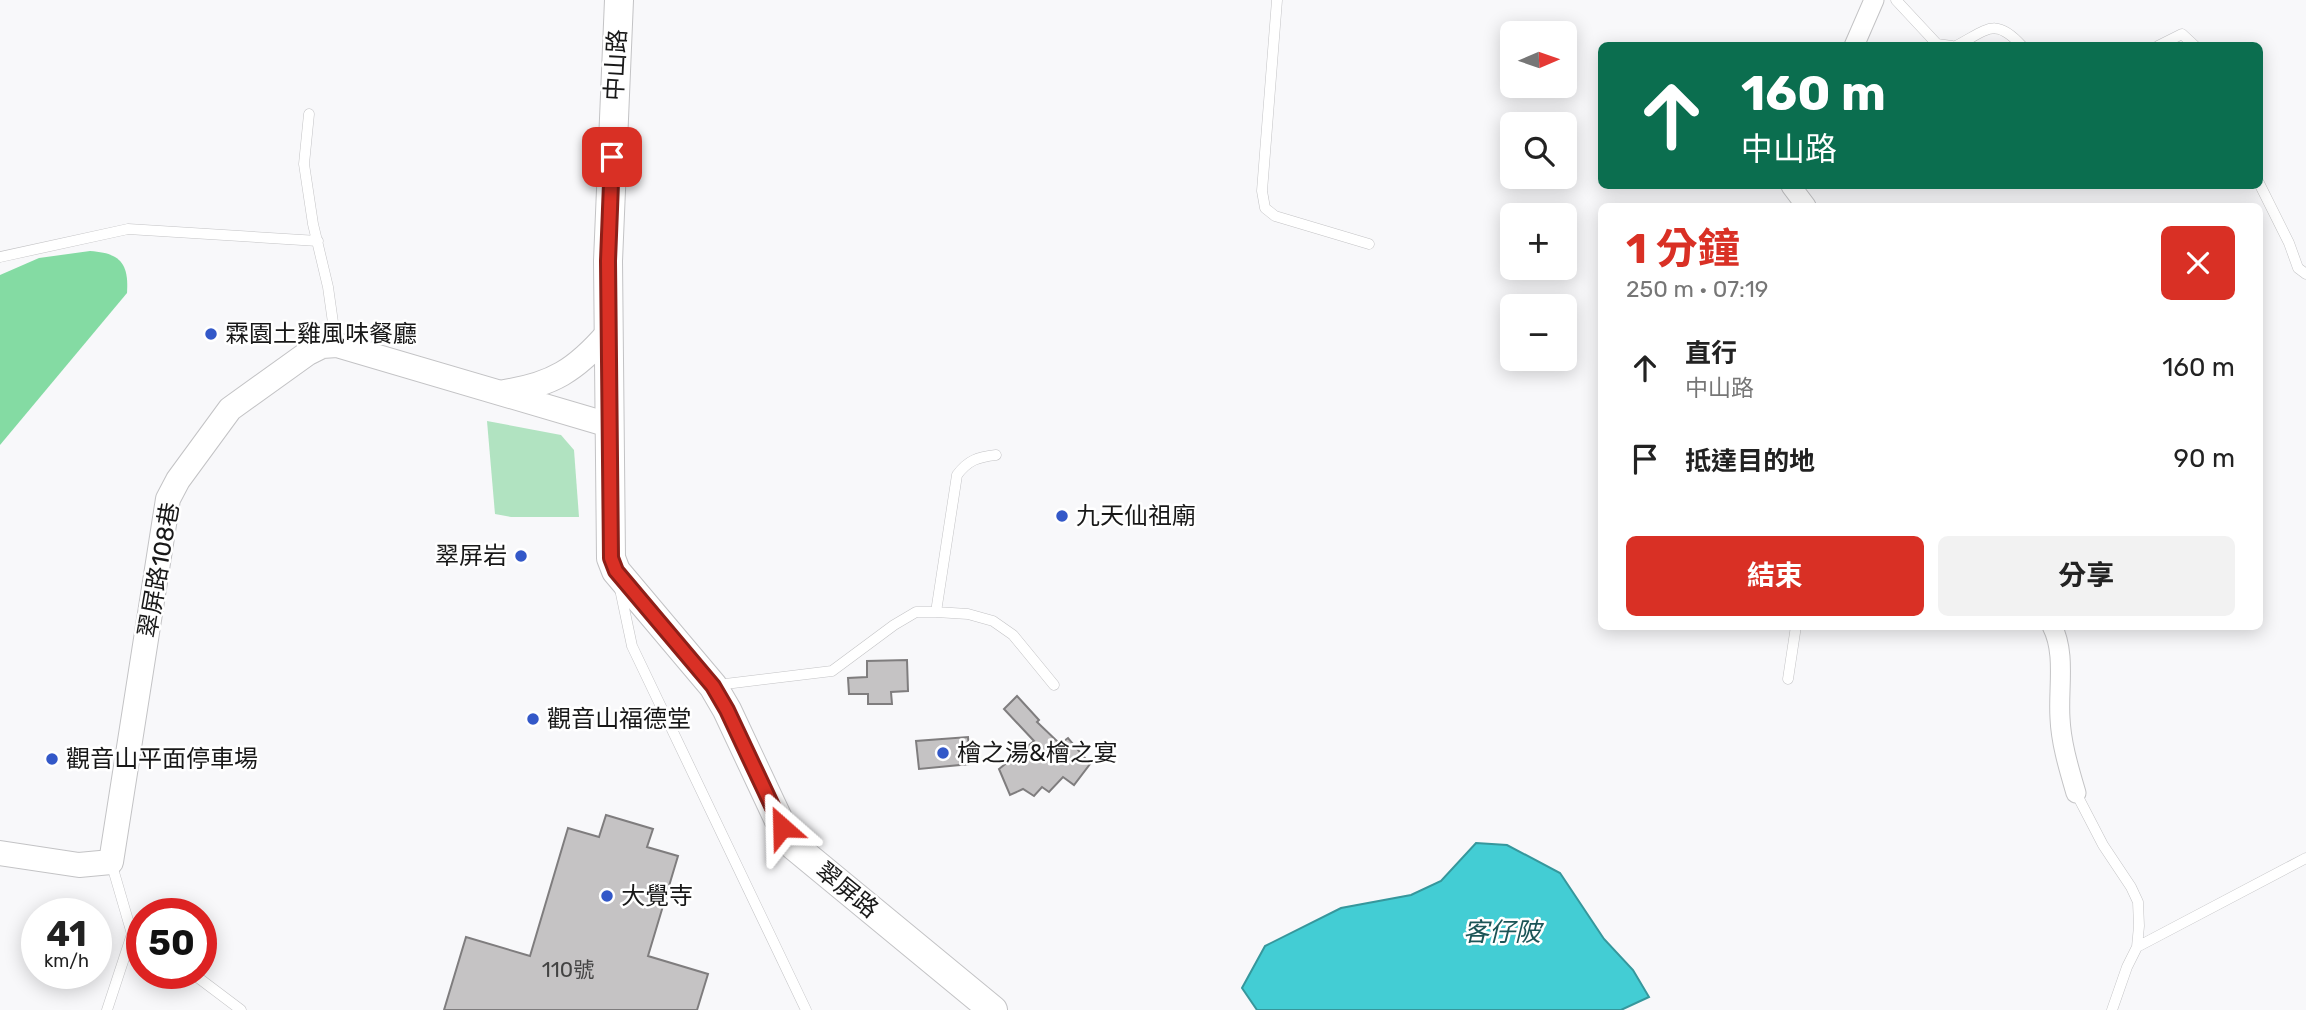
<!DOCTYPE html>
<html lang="zh-TW">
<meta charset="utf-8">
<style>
:root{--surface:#fff;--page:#f2f2f2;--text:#222;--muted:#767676;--accent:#d93025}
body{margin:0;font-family:Rubik,"Noto Sans TC",sans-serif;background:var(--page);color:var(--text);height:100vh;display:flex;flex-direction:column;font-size:26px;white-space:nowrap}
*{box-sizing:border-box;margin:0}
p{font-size:23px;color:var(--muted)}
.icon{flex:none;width:38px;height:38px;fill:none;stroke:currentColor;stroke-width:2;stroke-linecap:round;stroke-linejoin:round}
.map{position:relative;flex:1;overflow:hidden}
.panel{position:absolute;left:1598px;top:203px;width:665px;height:427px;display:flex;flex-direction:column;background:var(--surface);border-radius:10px;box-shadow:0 4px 18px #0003}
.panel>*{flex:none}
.guide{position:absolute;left:1598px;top:42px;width:665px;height:147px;border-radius:10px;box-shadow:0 4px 18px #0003;background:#0b6e4f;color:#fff;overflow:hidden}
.needle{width:46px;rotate:88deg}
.buttons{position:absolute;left:1500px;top:21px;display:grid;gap:14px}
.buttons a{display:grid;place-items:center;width:77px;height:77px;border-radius:10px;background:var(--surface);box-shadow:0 4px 18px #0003;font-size:35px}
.speed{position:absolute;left:21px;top:898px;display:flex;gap:14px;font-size:35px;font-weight:700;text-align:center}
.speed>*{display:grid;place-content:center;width:91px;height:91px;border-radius:50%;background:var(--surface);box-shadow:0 4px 18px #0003;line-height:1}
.speed small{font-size:18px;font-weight:400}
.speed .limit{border:10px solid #d22;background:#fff;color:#111}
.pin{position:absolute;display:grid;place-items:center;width:60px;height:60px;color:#fff;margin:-30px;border-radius:14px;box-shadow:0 4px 10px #0006}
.me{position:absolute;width:77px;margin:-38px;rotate:335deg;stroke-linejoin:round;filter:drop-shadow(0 0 5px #0008)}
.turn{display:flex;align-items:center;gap:24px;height:147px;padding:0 28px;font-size:32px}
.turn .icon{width:91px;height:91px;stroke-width:2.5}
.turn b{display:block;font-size:49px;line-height:60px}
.round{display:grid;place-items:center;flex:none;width:74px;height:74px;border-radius:10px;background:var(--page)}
.summary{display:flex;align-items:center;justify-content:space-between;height:119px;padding:0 28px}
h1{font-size:42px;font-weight:700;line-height:52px;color:var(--accent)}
.primary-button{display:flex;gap:14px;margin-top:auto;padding:14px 28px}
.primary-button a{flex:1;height:80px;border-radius:10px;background:var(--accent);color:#fff;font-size:28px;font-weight:700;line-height:80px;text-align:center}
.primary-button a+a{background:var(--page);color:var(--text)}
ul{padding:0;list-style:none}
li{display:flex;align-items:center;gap:21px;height:91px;padding:0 28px}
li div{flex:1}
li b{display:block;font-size:26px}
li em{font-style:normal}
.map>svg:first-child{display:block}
.green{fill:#b1e3c1}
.forest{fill:#84dba3}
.water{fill:#43cdd4;stroke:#36979c;stroke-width:2}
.building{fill:#c5c3c4;stroke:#7f7d7e;stroke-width:2}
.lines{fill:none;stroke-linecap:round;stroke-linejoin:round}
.service-casing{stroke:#c3c3c5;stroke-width:11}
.minor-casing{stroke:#c3c3c5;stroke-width:21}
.tertiary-casing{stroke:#c3c3c5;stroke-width:26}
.secondary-casing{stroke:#c3c3c5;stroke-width:30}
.service{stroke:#fff;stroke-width:10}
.minor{stroke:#fff;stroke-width:19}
.tertiary{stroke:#fff;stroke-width:24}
.secondary{stroke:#fff;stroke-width:28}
.route-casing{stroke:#8d1f18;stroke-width:18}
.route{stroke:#d93025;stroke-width:12}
.poi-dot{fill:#3358c8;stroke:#fff;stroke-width:2.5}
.labels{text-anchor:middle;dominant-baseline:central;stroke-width:5;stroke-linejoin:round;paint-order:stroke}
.number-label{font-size:21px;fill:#434343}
.street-label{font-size:24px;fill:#181818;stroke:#fff}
.poi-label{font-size:24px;fill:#181818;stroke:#fff;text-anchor:start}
.water-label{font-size:26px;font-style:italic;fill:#1b5557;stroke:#fff}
</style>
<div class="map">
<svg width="2306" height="1010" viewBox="0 0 2306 1010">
<rect width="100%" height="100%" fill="#f8f8fa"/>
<!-- green -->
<path class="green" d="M487 421 561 435 574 450 579 517H511L495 514Z"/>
<!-- forest -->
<path class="forest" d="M90 251C120 253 129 263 127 293L0 445V275L39 258Z"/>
<!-- water -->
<path class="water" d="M1476 843 1507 845 1560 873 1604 939 1633 970 1649 997 1621 1010H1257L1242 988 1265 946 1341 908 1411 895 1441 881Z"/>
<!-- building -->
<path class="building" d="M907 660 908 691 891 692 892 704H868V694H849L848 678 867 677V661Z
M1017 696 1039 720 1037 722 1060 744 1068 738 1090 764 1074 785 1063 777 1049 792 1042 787 1034 796 1023 789 1010 795 999 769 1034 741 1004 709Z
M968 737 970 764 919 769 916 741Z
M606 815 653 829 647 847 678 856 648 956 708 974 697 1010H444L466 937 530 956 568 828 599 837Z"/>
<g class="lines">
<defs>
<path id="service" d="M1277 0 1262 191 1265 208 1275 216 1369 244
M1896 0 1937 44 1952 46
M1956 46C1987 30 1995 16 2022 46
M2158 46 2182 34 2195 46
M309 114 304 164 313 224 328 287 336 344
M2259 183 2289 243 2298 268 2306 274
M0 257 128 229 318 241
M620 589 632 646 806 1010
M936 612 957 475C968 460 978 457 996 455
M1788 679 1796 626
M717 685 832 671 894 625 916 612H936L968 614 993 621 1013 635 1054 685
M2076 793 2103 845 2131 887 2138 902 2139 926 2137 947 2127 967 2112 1010
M2137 947 2306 858
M192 973 241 1010
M107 1010 132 934 111 862"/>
<path id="minor" d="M1854 46 1874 0
M1791 186 1806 206
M2052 626C2066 653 2058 688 2060 718 2061 743 2069 769 2076 793"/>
<path id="tertiary" d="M504 392C552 385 576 370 608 333
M0 853 79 865 111 862 168 499 178 480 230 409 308 353 322 346 337 345 609 425"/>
<path id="secondary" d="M619 0 608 261 611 558 616 571 713 686 727 710 782 827 794 846 993 1010"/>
</defs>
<!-- service casing -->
<use href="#service" class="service-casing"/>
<!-- minor casing -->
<use href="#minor" class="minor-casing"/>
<!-- tertiary casing -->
<use href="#tertiary" class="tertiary-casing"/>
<!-- secondary casing -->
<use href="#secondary" class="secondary-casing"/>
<!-- service -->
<use href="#service" class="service"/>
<!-- minor -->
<use href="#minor" class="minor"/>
<!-- tertiary -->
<use href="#tertiary" class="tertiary"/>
<!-- secondary -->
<use href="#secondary" class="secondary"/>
</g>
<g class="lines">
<defs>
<path id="route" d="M612 157 608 261 611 558 616 571 713 686 727 710 782 827"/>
</defs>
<!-- route casing -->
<use href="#route" class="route-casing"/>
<!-- route -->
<use href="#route" class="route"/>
</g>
<!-- markers -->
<g class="poi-dot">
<circle cx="211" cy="334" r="7"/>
<circle cx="1062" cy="516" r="7"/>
<circle cx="521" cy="556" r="7"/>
<circle cx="533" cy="719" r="7"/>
<circle cx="943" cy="753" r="7"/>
<circle cx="52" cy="759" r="7"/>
<circle cx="607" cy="896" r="7"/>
</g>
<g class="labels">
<!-- number labels -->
<g class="number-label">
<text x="568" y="969">110號</text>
</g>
<!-- street labels -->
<g class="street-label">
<text transform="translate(616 65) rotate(-87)">中山路</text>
<text transform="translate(159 570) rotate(-80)">翠屏路108巷</text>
<text transform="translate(847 890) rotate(39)">翠屏路</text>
</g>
<!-- poi labels -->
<g class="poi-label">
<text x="225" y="334">霖園土雞風味餐廳</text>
<text x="1076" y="516">九天仙祖廟</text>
<text x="507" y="556" text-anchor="end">翠屏岩</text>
<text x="547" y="719">觀音山福德堂</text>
<text x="957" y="753">檜之湯&amp;檜之宴</text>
<text x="66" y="759">觀音山平面停車場</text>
<text x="621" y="896">大覺寺</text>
</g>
<!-- water labels -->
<g class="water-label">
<text x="1502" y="932">客仔陂</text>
</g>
</g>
</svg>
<div class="buttons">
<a><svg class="needle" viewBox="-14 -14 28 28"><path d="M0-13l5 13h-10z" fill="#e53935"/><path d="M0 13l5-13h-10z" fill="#767676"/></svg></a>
<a><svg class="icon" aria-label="search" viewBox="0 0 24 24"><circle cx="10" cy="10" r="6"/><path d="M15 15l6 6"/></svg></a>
<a>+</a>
<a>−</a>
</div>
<div class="speed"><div>41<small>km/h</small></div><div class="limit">50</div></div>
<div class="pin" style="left:612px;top:157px;background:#d93025"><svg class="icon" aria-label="arrive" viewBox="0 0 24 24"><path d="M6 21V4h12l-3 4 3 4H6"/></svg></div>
<svg class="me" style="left:782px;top:827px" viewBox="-20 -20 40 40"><path d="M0-17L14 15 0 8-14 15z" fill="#d93025" stroke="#fff" stroke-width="4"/></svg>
<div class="guide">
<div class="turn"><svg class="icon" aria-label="ahead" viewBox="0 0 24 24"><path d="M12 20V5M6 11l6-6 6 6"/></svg><div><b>160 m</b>中山路</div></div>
</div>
<section class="panel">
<div class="summary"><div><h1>1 分鐘</h1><p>250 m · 07:19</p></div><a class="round" style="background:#d93025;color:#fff"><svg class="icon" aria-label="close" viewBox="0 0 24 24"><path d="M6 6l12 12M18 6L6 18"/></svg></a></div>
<ul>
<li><svg class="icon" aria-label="ahead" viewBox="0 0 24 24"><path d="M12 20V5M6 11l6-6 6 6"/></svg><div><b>直行</b><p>中山路</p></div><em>160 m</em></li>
<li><svg class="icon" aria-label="arrive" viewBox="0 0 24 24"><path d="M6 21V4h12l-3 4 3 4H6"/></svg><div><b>抵達目的地</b></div><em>90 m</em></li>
</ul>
<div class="primary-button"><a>結束</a><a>分享</a></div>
</section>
</div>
